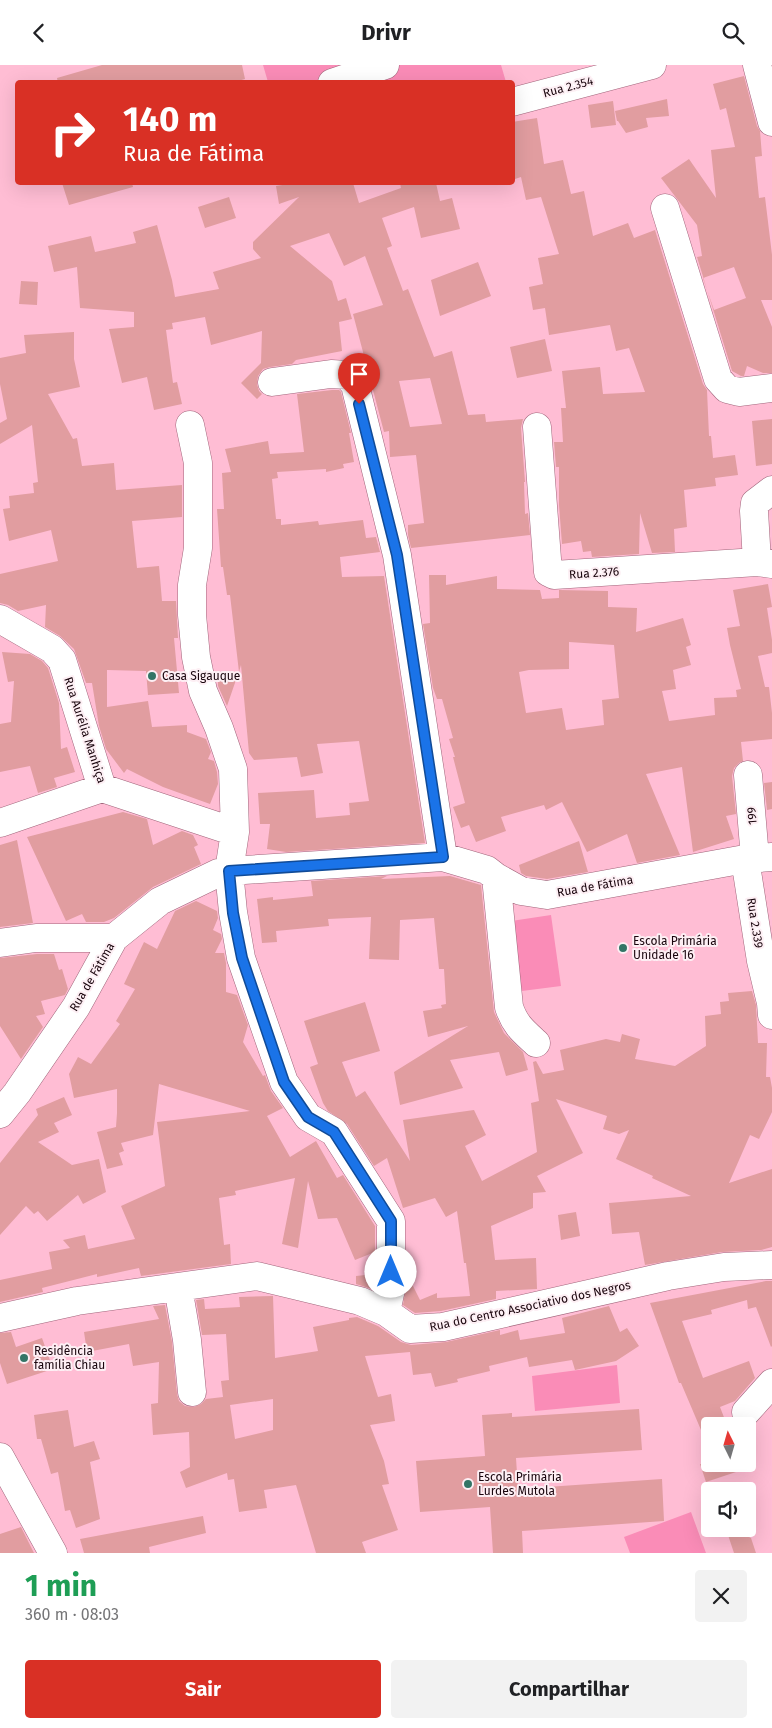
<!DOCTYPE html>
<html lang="pt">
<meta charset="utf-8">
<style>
:root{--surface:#fff;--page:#f2f2f2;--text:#202124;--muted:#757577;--accent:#d93025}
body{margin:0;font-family:"Fira Sans",sans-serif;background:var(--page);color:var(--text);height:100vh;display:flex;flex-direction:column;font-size:19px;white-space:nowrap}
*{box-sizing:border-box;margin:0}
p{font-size:16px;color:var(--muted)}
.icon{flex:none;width:28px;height:28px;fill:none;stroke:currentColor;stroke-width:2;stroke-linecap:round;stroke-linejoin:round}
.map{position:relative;height:1488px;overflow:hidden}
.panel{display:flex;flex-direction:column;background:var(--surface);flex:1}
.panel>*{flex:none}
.top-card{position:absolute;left:15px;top:15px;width:500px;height:105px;border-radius:5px;box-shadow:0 5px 20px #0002;background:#d93025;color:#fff;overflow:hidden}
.needle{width:32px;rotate:355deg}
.buttons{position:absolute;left:701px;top:1352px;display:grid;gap:10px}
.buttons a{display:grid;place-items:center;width:55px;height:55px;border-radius:5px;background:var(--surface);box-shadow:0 5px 20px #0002;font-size:25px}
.pin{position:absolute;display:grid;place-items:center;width:42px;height:42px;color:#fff;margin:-51px -21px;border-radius:50% 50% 50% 0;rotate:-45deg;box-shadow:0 0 5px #0007}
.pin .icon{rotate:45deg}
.me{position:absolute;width:55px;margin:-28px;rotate:0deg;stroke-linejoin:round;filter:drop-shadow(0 0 4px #0008)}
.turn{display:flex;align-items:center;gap:18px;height:105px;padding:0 25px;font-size:22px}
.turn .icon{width:65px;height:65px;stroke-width:2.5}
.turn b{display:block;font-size:35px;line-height:42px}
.round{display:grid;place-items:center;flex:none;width:52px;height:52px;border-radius:5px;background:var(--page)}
.head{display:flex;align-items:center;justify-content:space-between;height:85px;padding:0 25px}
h1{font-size:30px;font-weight:700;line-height:38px;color:#1e9e55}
.action{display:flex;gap:10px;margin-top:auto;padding:10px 25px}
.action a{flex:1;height:58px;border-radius:5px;background:var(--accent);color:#fff;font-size:20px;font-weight:700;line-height:58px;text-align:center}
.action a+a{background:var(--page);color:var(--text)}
header{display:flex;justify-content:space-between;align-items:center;height:65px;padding:0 25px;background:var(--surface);font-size:22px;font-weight:700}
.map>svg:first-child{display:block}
.green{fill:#fa8cb7}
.building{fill:#e19da0;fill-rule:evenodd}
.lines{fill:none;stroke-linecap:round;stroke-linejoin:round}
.minor-casing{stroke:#a1657b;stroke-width:29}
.minor{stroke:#fff;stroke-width:28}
.route-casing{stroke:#114b97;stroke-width:12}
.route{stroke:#1a73e8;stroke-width:9}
.poi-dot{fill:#337566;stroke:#fdeff4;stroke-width:2}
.labels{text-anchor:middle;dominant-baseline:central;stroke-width:4;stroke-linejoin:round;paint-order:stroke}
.street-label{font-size:12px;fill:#19050d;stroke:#fdeff4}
.poi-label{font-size:12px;fill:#19050d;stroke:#fdeff4;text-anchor:start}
</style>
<header><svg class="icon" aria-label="back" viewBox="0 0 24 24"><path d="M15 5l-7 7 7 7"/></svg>Drivr<svg class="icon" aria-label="search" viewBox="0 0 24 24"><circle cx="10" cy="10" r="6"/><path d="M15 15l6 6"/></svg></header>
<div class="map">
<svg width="772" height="1488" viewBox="0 0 772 1488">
<rect width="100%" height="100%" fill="#ffbdd4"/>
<!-- green -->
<path class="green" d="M263 0H501L506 17H268Z
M551 850 561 921 514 927 505 857Z
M617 1300 620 1338 535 1346 532 1311Z
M691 1447 706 1488H630L624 1472Z"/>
<!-- building -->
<path class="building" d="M102 0H242L245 14 231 18H58L57 13Z
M744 11 757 61 760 66 762 91 755 92 759 133 765 132 772 190V235H761L772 262V308H763L747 301 744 311H741L732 306 697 192 702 191 697 160 661 113 689 94 716 133 711 85 735 82 726 43 720 45 713 19ZM734 202 746 233 714 245 703 213Z
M667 34 669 51 646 53 648 62 626 68 618 56H617L615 46Z
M613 36 616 60 591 63 588 40Z
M537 53 544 99 563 95 571 129 584 126 593 171 628 158 634 173 655 165 703 319 707 325 709 371H711L713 393 735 390 738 410 715 413 716 421 684 425 687 462 674 464 675 487 652 488 640 448 639 489 592 492 591 486 583 487 581 476 562 479 559 440V402H556L554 377H563L561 343H566L562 306 600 302 603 329 645 327 629 283 616 286 610 260 549 270 545 243 533 245 529 222 543 219 538 193 559 189 541 132 526 135 521 112 512 115V57Z
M62 118H132L133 122 69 140Z
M295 118H353L359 138 401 123 400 118H436L440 136 452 133 460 164 421 173 414 142 382 153 392 181 387 183 403 226 408 224 434 292 452 286 468 350 485 349 486 357 523 354 521 363 525 417H524L525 449 528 448 530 470 411 483 408 470V460L424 458 416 390 390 392 389 366 384 367 353 249 383 240 365 191 344 201 329 168 290 181 332 216 338 236 346 233 352 254 339 257 342 286 296 295 292 299 270 302 263 304 258 311 257 319 259 326 262 329 257 334 241 318 261 298 262 266 211 280 205 252 172 258 173 264 166 265 173 318 177 317 182 339 154 345 147 312 122 318 109 264 134 262V247L80 243 77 202 54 207 48 181 91 171 95 187 136 178 133 167 157 160 172 215 175 232 219 224 213 207 261 193 253 184V177L299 132 279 139 276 121ZM430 313 442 359 410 362 399 316Z
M229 132 236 153 205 163 198 142Z
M478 197 491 231 440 251 431 215Z
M21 216 38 217 37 240 19 239Z
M74 267V294L80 322 48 329 73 374 77 373 82 401 114 398 116 425 182 420V452L132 456 137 503 159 501 162 536H176L178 573H174L179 628 148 630 146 606 107 605V642L148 636 152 662 187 660V667L206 674 211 687 208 694 214 696 217 707 218 719 210 739 163 722 127 704 124 708 106 684 99 661 92 618H86L74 584 60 571 45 562 46 540 18 546 8 540 0 538V509L58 496 51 465 9 476 3 444 10 443 9 431 34 428 33 418 38 417 32 360 0 379V358L7 354 0 319V293L26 288 24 270Z
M545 274 552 306 517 313 510 282Z
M332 325H339L341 327 351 368H349L354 397 343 399 344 403 326 407V404L277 407 278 413 272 414 276 454H281V460L318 456 319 460 363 455 366 473 376 472 380 487 340 492 342 512 384 511 425 778 286 787 267 784 270 759H260L258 728 314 725 316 753 350 750 349 738 369 736 359 676 317 679 323 708 301 712 297 692 254 695 249 688 241 600 239 607 230 530H227L223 502H221L217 444H224L222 408 231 407 225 384 268 376 270 389 304 387 297 329Z
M772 354V399L756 401 752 356Z
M429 510H446V520L497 511V524L540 525 542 534 559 533V525L608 526V542L637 543 636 567 683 553 691 580 686 582 691 600 673 605 676 624 662 626 669 656 715 650 714 633 737 632 736 625 741 624 730 580 727 563 740 561 733 525 768 519 772 542 767 543 772 575V588L758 591 765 622H769L772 648V674L741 677 743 696 739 698 734 703 732 711 736 749 726 751 734 774 693 787 682 702 646 709 680 790 637 798 627 769 587 787 562 737 546 745 544 740 501 752 506 766 476 777 469 760 461 763 453 742 465 738 453 692H455L449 674 453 673 442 634H437L433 623 423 559 430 558ZM569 577 614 580 619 633 602 635 604 660 566 665 562 643 526 648 519 607 529 605 569 604Z
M2 587 30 589 42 596 48 603 59 638 61 684 67 682 75 707 54 713 57 722 38 728 30 701 0 707V659L11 657 14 616 8 617Z
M218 612H237L227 641 218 621Z
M772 717V744L767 745 764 718Z
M123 747 147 754 153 780 182 766 193 770 198 780 194 782 201 799 153 822 114 853 104 857H86L82 849 66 856 27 772Z
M17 775 33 858 0 862V780Z
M579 776 588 807 547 814 526 811 521 808 519 800Z
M387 811 381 814 450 811 481 820 494 947 504 968 523 987 528 1005 506 1011 499 987 450 995 463 1023 400 1040 394 1007 468 961 428 972 423 946 442 943 441 940 446 939 444 904H439L434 853 400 855 399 895 369 894 371 852 328 854 329 861 276 866 277 877 262 878 257 834 273 832V835L313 831 311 816Z
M196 836 217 846 218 853 213 865 221 869 222 874 215 888H224L226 898V927L237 930 248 960 243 977 263 1011 265 1010 271 1026 283 1043 267 1051 290 1092 316 1076 337 1113 343 1110 375 1161V1187L355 1195 337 1153 318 1154 308 1116 298 1183 282 1179 295 1113 235 1126 236 1130 219 1133 224 1180 230 1179 231 1199 141 1211 139 1203 97 1212V1209L42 1223 43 1227 0 1237V1215L52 1204 49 1187 70 1183 63 1175 85 1170 88 1184 135 1174 121 1141 165 1121 157 1057 250 1046 159 1019 153 1070 121 1078 124 1086 119 1088 123 1100 107 1104 97 1067 116 1062 117 1048V1024L74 1033 69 1009 78 992 91 999 120 959 116 956 135 924 124 919 144 877 157 884 175 846Z
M37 889H54L59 905 62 904 68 924 65 930 41 936 45 949 36 951 43 962 21 994 0 961V893Z
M752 926 756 940 758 978H767L766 1012H770L772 1023V1047L759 1074 750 1070 729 1118 772 1104V1182L761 1185 722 1187 645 1200 639 1167 612 1169 609 1138 691 1131 652 1113 653 1111 616 1094 629 1065 619 1069 603 1064 607 1051 556 1034 583 1088 537 1111 546 1127 533 1128V1143L491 1161 495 1195 536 1193 537 1224 496 1226V1234L441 1246 415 1248 403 1240 407 1215H410L420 1235 437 1228V1233L470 1231 466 1198H464L457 1146 446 1152 435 1133 403 1143 387 1093 374 1101 347 1059 328 1046 323 1038 310 1002 318 999 304 956 365 937 380 986 342 997 356 1032 365 1026 410 1096 403 1055 474 1045 486 1070 465 1081 482 1116 537 1087 531 1038 539 1036 533 997 536 996 543 1009 564 1005 560 985 606 974 620 977 622 969 640 974 635 994 675 1001 706 981 705 951 721 949 720 937 729 936 728 928Z
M64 1032 72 1050 54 1058 59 1067 38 1077 72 1100 99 1094 106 1127 83 1139 78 1130 47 1156 38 1146 34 1149 26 1141 0 1170V1098L38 1050 36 1044Z
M576 1147 580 1171 561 1175 558 1150Z
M375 1209V1225L356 1219V1211Z
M766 1216H772V1281L771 1282 756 1242 748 1244 747 1235 711 1245 712 1249 682 1256 703 1313 749 1296 755 1313 735 1336 720 1342 725 1355 701 1365 681 1318H679L650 1238Z
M273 1231 275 1293 318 1286 313 1262 349 1255V1253L357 1252 378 1261 401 1277 411 1280 446 1277 500 1265V1270L518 1265 520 1275 565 1268 562 1253 609 1241 620 1267 627 1263 639 1281 616 1296 575 1305 572 1295 529 1302 527 1292 489 1301 490 1306 457 1314 458 1317 435 1322 431 1308 413 1310 410 1287 365 1291 378 1332 391 1329 395 1356 370 1360 384 1396 389 1419 382 1420 398 1465 362 1477 366 1488H316L296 1420 264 1425 267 1443 239 1447 234 1414 228 1415 227 1408 186 1423 180 1407 190 1402 189 1367 153 1370 151 1339 158 1338 159 1297 133 1301 129 1279 87 1287 84 1267 159 1254 153 1241 165 1240 172 1277 177 1329 179 1336 185 1341 194 1342 201 1339 206 1334 223 1332 221 1316 229 1315 226 1269 202 1270 196 1235 204 1234 205 1244 240 1242 239 1232ZM273 1334V1365L235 1374 230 1340Z
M11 1267 16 1282 42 1273 53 1304 7 1319 0 1298V1268Z
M639 1344 642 1385 516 1393 518 1424 662 1414 664 1456 522 1466 523 1488H493L490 1442 420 1447 416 1396 485 1391 482 1350 512 1348V1352Z
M68 1345 74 1382 94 1376 100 1394 90 1397 100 1454 76 1463 70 1445 65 1446 58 1407 51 1409 41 1374H37L34 1350Z
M700 1399H750L751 1402 706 1417Z
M203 1451 206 1468 149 1482 150 1488H84L80 1474Z
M21 1462 34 1488H0V1469Z
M726 1464H733L751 1473 756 1488H734Z"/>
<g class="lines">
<defs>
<path id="minor" d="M757 0 772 57
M332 18 385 0
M512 37 652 0
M665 143 718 314 727 324 739 327 772 323
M272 317 331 309 347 310 355 320 397 490 443 792
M190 360 198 398V483L192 520V550L196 592 203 626 219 663 233 704 235 767 229 806 233 847 241 893 284 1017 308 1052 334 1067 391 1156V1224L386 1247
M537 362 548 507 554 510 757 497 772 499
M757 497 754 446 755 438 772 425
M0 554 52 584 62 595 102 723
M748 710 755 793
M102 723 235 767
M0 758 102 723
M745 794 761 896 771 938 772 950
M496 812 509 942C515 960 523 966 536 978
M0 878 36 873H114
M0 1049 17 1028 76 942 114 873 160 836 218 808 229 806 443 792 487 805 496 812 521 826 547 830 745 794 772 792
M178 1222 187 1275 192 1327
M0 1253 77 1236 257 1211 360 1236 386 1247 410 1264 443 1262 668 1211 724 1202 772 1200
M746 1347 772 1318
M0 1392 53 1488"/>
</defs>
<!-- minor casing -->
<use href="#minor" class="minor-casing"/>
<!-- minor -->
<use href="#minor" class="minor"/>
</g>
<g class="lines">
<defs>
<path id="route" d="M359 339 397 490 443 792 229 806 233 848 242 893 284 1017 308 1052 334 1067 391 1156V1207"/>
</defs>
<!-- route casing -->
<use href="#route" class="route-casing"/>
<!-- route -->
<use href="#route" class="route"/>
</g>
<!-- markers -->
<g class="poi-dot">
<circle cx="152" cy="611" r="5"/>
<circle cx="623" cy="883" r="5"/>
<circle cx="24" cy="1293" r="5"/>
<circle cx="468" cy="1419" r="5"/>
</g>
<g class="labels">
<!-- street labels -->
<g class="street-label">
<text transform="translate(568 22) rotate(-15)">Rua 2.354</text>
<text transform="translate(594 508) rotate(-4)">Rua 2.376</text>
<text transform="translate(85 665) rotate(72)">Rua Aurélia Manhiça</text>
<text transform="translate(752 751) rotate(-95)">199</text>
<text transform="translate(595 821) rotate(-10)">Rua de Fátima</text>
<text transform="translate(755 858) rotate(81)">Rua 2.339</text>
<text transform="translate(92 912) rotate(-60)">Rua de Fátima</text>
<text transform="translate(530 1241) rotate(-12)">Rua do Centro Associativo dos Negros</text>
</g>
<!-- poi labels -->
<g class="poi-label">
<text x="162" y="611">Casa Sigauque</text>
<text x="633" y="876">Escola Primária<tspan x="633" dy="14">Unidade 16</tspan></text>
<text x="34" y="1286">Residência<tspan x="34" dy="14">família Chiau</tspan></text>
<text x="478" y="1412">Escola Primária<tspan x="478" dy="14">Lurdes Mutola</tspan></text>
</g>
</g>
</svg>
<div class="buttons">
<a><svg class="needle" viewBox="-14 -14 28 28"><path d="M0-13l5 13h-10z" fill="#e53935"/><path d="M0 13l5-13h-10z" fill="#757577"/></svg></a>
<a><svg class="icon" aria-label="sound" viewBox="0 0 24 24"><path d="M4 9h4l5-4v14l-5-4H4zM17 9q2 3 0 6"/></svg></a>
</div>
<div class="pin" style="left:359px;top:339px;background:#d93025"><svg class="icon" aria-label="arrive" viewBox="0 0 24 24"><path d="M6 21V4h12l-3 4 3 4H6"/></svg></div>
<svg class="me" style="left:391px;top:1207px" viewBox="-20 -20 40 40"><circle r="19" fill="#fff"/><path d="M0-13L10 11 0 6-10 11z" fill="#1a73e8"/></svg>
<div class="top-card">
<div class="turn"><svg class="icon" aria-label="right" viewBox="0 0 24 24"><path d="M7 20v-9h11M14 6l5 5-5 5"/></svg><div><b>140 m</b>Rua de Fátima</div></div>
</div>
</div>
<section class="panel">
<div class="head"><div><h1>1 min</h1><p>360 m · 08:03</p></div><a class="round"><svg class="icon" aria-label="close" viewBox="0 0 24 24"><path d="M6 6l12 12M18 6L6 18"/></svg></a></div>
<div class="action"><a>Sair</a><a>Compartilhar</a></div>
</section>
